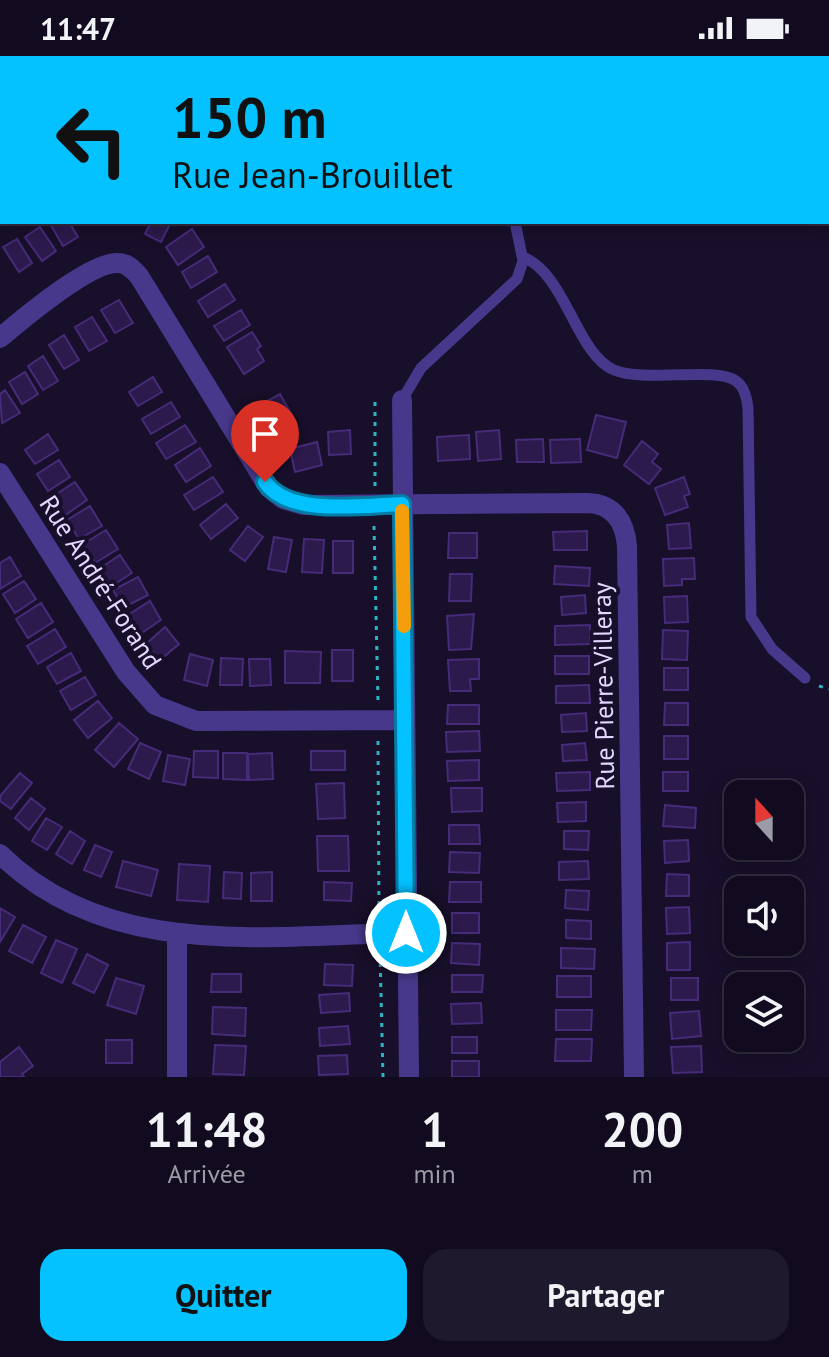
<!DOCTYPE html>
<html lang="fr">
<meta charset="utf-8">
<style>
:root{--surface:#120b20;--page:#1f192d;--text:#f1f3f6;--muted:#9c9ba5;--line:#312b3e;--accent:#04c1ff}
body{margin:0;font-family:"PT Sans",sans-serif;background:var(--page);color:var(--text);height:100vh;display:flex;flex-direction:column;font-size:30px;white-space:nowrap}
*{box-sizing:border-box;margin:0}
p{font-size:26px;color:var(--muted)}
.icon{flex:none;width:44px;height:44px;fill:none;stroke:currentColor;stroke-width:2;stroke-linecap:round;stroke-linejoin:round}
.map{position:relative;height:1021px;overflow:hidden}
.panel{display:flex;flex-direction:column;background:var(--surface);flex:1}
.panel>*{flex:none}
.banner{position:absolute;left:0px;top:0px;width:830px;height:168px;box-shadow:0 4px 20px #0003,0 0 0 2px var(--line);background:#04c1ff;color:#111;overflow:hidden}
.needle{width:52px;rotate:339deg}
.buttons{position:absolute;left:724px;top:724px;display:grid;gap:16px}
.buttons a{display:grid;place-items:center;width:80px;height:80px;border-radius:16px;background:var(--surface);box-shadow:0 4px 20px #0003,0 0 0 2px var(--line);font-size:40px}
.pin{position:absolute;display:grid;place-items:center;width:68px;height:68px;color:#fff;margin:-82px -34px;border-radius:50% 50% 50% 0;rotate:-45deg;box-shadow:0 0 8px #0007}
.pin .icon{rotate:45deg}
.me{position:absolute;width:88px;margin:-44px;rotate:0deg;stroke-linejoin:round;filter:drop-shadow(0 0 6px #0008)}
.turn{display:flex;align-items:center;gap:28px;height:168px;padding:0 40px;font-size:36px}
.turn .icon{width:104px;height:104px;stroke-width:2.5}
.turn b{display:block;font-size:56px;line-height:68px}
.eta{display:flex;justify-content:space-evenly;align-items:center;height:136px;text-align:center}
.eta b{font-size:48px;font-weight:700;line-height:56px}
.primary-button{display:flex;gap:16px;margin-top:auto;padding:16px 40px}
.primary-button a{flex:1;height:92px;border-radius:24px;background:var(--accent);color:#111;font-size:32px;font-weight:700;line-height:92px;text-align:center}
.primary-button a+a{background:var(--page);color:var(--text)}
.status{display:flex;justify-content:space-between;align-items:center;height:56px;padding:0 40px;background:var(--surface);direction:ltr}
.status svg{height:22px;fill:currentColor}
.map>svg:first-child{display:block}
.building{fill:#2c1a4c;stroke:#462b79;stroke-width:2}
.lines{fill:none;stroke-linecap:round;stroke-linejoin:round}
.path{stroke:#2ab5c2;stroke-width:3;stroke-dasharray:4 6;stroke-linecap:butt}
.lane{stroke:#47388c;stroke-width:11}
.street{stroke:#47388c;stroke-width:20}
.route-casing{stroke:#037da6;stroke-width:20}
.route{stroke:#04c1ff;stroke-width:14}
.slow{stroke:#f59e0b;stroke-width:14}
.labels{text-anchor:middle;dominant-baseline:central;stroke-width:8;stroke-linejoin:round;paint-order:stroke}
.street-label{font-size:26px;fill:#e3d8ff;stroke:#180f2a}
</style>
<div class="status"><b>11:47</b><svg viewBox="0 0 49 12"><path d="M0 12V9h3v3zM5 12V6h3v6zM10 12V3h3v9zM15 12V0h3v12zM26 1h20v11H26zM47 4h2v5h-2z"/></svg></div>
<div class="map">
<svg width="829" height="1021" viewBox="0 0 829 1021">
<rect width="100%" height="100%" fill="#180f2a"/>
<!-- building -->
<path class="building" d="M49 166H69L78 181 63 190Z
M151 166H171L161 186 145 178Z
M40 171 56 195 42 205 25 181Z
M192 173 204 191 178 209 166 191Z
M17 183 32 207 19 216 3 191Z
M208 200 217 216 191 232 182 216Z
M225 228 235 244 208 261 198 245Z
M119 244 133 267 115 277 101 254Z
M241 254 250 269 224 285 214 270Z
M92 261 107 285 89 295 75 271Z
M252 276 261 290 257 293 264 305 244 318 227 291Z
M64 279 79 304 64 313 49 289Z
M43 300 58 325 43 334 28 310Z
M25 316 38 338 22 348 9 326Z
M153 321 162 336 138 350 129 336Z
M5 334 20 357 2 367 0 338Z
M280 338 297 368 278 380 260 349Z
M171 346 180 361 151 378 142 363Z
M596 359 626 366 617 402 587 394Z
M185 369 196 386 166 403 156 387Z
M350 374 351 398 329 399 328 376Z
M499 374 501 403 478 405 476 376Z
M48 378 58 394 35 408 25 394Z
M469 379 470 403 438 405 437 381Z
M543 383 544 406H517L516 384Z
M580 383 581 406 551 407 550 384Z
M642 385 658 398 652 406 661 413 649 428 624 409Z
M317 386 322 409 295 416 290 393Z
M200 392 211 410 186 426 175 409Z
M59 404 70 421 48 435 37 418Z
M213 421 223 436 194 454 184 439Z
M684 421 690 438 684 440 688 451 665 459 655 432Z
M75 426 87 444 64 460 52 441Z
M226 448 238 462 211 483 200 469Z
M90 450 102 470 79 483 67 464Z
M689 467 691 492 669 493 667 469Z
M248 470 263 481 245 505 230 494Z
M106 474 118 493 95 507 83 488Z
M587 475V494H554L553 476Z
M449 477H477V502H448Z
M274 481 292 484 286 516 268 513Z
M304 483 324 484 322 517 302 516Z
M333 485H353V517H333Z
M120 499 132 517 110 531 99 513Z
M10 501 21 520 0 533V507Z
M694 502 695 523H682V529L664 530 663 503Z
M555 510 590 512 589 530 554 528Z
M450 518H472L471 545H449Z
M138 521 148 539 123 552 113 534Z
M24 525 36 543 15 557 3 538Z
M585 539 586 557 562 559 561 541Z
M687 540 688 566 665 567 664 541Z
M150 545 161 564 140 578 128 559Z
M41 547 53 566 28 582 16 563Z
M474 558 471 593 449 594 447 560Z
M590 569V588L555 589V570Z
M165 571 179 588 160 604 146 588Z
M55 573 66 591 38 608 27 590Z
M663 574 688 575 687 604 662 603Z
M332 594H353V625H332Z
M285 595 321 596 320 627H285Z
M71 597 81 615 57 628 47 611Z
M190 598 213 604 207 630 184 624Z
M555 600H589V618H555Z
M221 602 243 603 242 629H220Z
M249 603H270L271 629 250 630Z
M479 603V623H470L471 635H450L448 604Z
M664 612H688V634H664Z
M85 621 96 639 71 654 60 635Z
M589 629 590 647H556V630Z
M98 645 112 662 88 682 74 664Z
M665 647H688V669H664Z
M448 649H479V668H447Z
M586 657 587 675 562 676 561 659Z
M119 667 138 683 114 711 95 694Z
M479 675 480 695 447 696 446 676Z
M664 680H688V703H664Z
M140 687 161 696 149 723 128 713Z
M585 687 587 704 563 705 562 689Z
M194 695H218V722L193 721Z
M311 695H345V714H311Z
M223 697H247V724L223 723Z
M272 697 273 723 249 724 248 698Z
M168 699 190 703 185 729 163 725Z
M479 704V724L448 725 447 705Z
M590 716V734L557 735 556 717Z
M663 716H688V735H663Z
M20 717 32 727 11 753 0 745V740Z
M344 727 345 762 318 763 316 728Z
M451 732H482V755L452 756Z
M31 742 45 753 29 774 15 762Z
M586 746V765L558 766 557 747Z
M665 749 696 752 695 772 663 770Z
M46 762 62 771 47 794 32 785Z
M449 769H479L480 788H449Z
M70 775 85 785 72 808 56 798Z
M564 775H589L588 794 564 793Z
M317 780H348L349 815H318Z
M688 784 689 805 665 807 664 785Z
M95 789 112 796 101 821 84 814Z
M450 796 480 797 479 817 449 816Z
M123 805 158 814 151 840 116 831Z
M588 805 589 823 559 824V806Z
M179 808 210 810 208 846 177 844Z
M224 816 242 817 241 843 223 842Z
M272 816V845H251V817Z
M667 818 689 819V840H666Z
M324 826 352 827 351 845 324 844Z
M450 826H481V846H449Z
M566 834 589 835 588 854 565 852Z
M689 851 690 877 667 878 666 852Z
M0 852 15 861 0 886Z
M452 857H479V877H452Z
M566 864 591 865V883L566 882Z
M23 869 46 881 32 907 9 895Z
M56 884 77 893 62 927 41 917Z
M690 886V914H667V887Z
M452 887 480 888 479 909 451 907Z
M561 892 595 893 594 913 561 912Z
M87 898 108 909 94 937 73 927Z
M325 908 353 909 352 930 324 929Z
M212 918H241V936H211Z
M452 919H483L482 936H452Z
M557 920H591V941H557Z
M116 922 144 930 136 958 107 949Z
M671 922H698V944H671Z
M349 937 350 955 321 957 319 939Z
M481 947 482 967 452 968 451 948Z
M213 951 246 952 245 980 212 978Z
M556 954H592L591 974H556Z
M699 955 701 980 672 983 670 957Z
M348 970 350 988 320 990 319 972Z
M452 981H477V997H452Z
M556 983H592L591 1005H555Z
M106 984H132V1007H106Z
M215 989 246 990 244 1019 213 1018Z
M701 990 702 1016 673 1017 671 991Z
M19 991 33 1010 22 1018 24 1021H0V1006Z
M347 999 348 1018 319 1019 318 1000Z
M452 1005H479V1021H452Z"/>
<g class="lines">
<!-- path -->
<path class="path" d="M375 430V343
M374 470 378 646
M819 630 829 633
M378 685 379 857
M380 897 383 1021"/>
<!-- lane -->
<path class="lane" d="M419 0V2
M523 201C566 218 576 298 614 314 645 327 716 310 736 325 745 331 747 343 748 352L751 561 772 593 805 622
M402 344 421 312 517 223 523 205 515 166"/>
<!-- street -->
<path class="street" d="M0 282C21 264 91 205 118 207 127 207 133 213 139 220L269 432 283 443 303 449 588 447C614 448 625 466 627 490L634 1021
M402 344 409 1021
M0 417 126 616 155 649 196 665 405 664
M0 798C108 905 268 879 406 877
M177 1021V879"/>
</g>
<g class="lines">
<defs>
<path id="route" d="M265 426C289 461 363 449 402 448L406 877"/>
</defs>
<!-- route casing -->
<use href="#route" class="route-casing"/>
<!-- route -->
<use href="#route" class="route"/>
<!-- slow -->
<path class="slow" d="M402 455 404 570"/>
</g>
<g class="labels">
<!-- street labels -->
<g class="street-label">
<text transform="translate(101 526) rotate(57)">Rue André-Forand</text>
<text transform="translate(603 630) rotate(-91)">Rue Pierre-Villeray</text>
</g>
</g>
</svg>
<div class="buttons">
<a><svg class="needle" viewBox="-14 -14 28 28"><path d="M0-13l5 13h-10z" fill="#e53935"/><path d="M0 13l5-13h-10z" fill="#9c9ba5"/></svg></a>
<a><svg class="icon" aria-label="sound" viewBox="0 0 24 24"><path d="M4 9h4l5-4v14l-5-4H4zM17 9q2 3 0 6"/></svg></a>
<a><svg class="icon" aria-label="layers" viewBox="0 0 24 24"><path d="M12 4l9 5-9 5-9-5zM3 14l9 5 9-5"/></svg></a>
</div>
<div class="pin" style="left:265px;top:426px;background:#d93025"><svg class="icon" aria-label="arrive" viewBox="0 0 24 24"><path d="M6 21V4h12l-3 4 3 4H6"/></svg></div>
<svg class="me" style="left:406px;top:877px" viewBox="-20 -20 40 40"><circle r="17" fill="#04c1ff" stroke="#fff" stroke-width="3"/><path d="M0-11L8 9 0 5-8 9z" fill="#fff"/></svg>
<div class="banner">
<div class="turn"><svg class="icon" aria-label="left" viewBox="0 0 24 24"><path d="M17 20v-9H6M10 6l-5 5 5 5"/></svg><div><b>150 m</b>Rue Jean-Brouillet</div></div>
</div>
</div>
<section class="panel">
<div class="eta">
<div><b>11:48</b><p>Arrivée</p></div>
<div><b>1</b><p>min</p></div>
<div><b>200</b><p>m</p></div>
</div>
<div class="primary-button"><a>Quitter</a><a>Partager</a></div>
</section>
